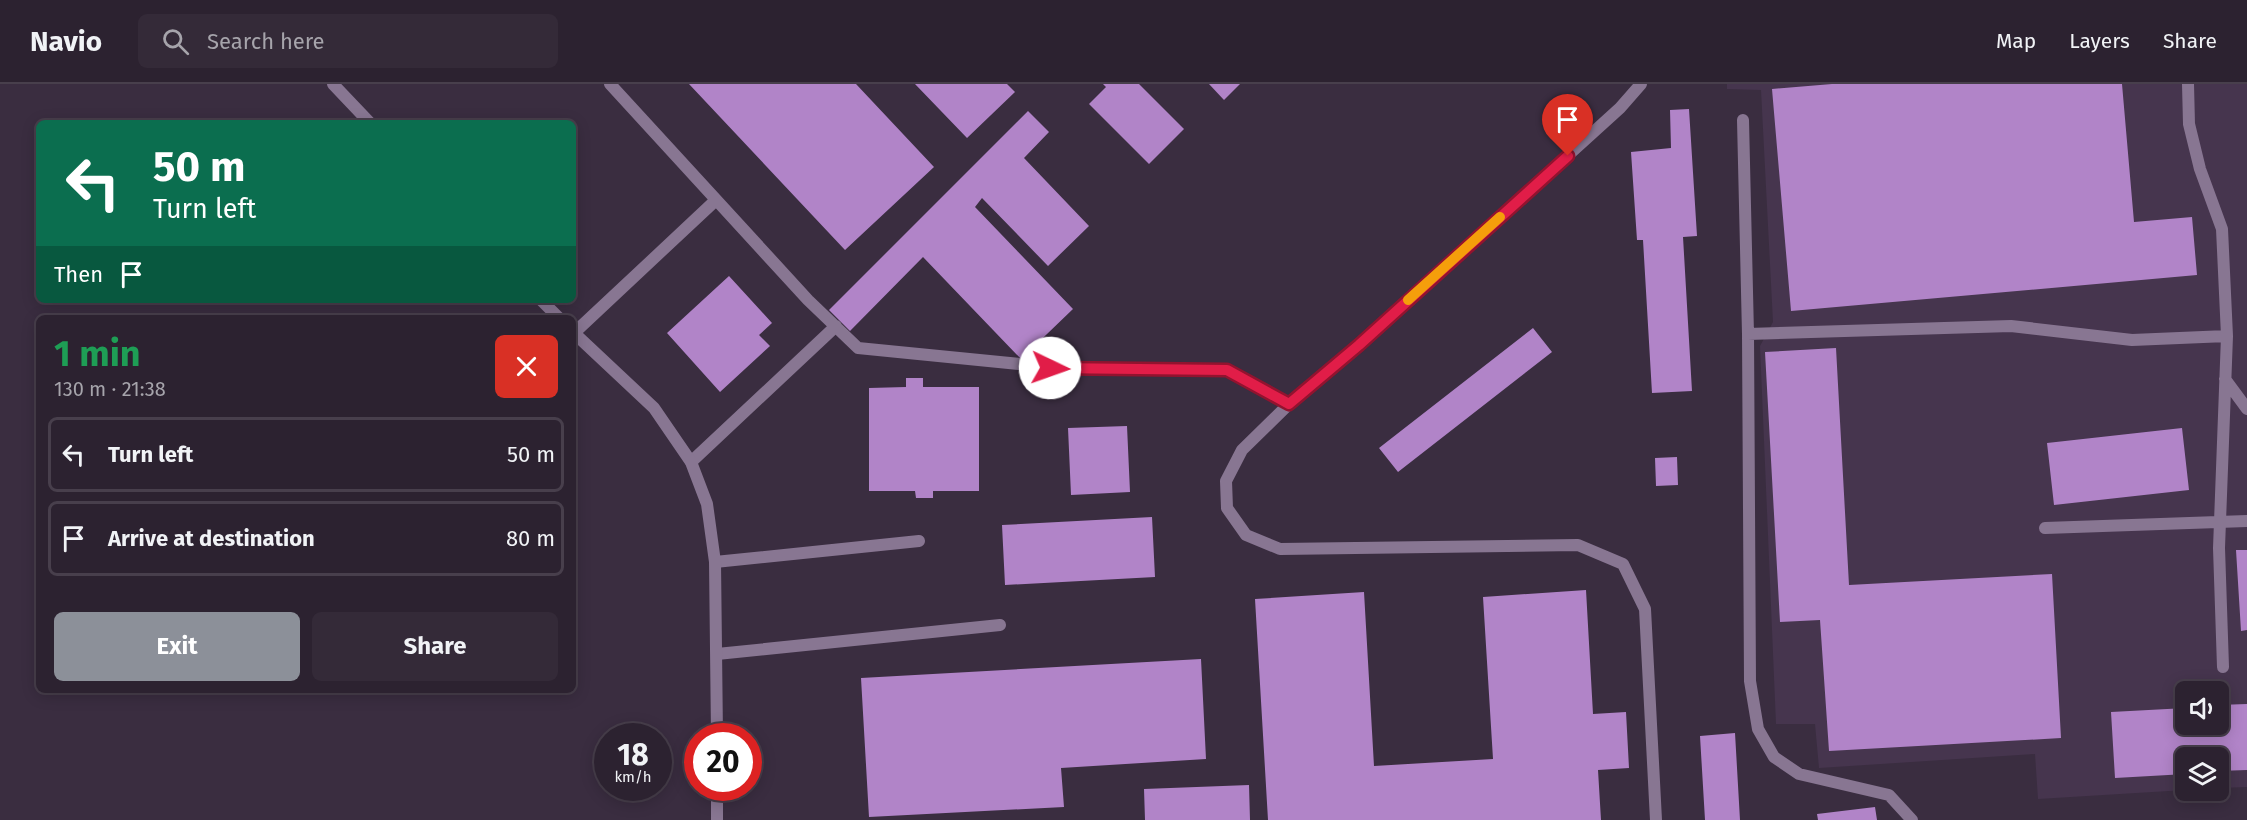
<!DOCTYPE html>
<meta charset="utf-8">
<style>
:root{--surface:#2c2230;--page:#342a38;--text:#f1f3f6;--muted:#a6a4ab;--line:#483f4c;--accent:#8c9099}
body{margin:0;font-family:"Fira Sans",sans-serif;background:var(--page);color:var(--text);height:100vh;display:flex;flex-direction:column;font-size:22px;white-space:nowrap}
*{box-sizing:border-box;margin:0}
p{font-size:20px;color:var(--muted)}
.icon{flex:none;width:33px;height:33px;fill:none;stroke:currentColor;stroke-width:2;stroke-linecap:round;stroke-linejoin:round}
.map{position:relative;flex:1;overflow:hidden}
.side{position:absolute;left:36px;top:231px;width:540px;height:378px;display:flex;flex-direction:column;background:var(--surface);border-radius:9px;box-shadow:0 3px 15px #0003,0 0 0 2px var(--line)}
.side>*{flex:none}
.hud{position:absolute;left:36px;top:36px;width:540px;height:183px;border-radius:9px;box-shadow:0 3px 15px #0003,0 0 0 2px var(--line);background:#0b6e4f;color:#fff;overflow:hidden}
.fabs{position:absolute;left:2175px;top:597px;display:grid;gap:12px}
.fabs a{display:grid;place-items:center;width:54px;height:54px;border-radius:9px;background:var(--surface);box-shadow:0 3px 15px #0003,0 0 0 2px var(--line);font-size:30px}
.speed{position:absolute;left:594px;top:639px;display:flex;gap:12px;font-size:30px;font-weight:700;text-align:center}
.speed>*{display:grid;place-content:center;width:78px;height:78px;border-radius:50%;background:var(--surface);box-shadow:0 3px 15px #0003,0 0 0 2px var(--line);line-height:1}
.speed small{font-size:15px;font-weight:400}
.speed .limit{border:9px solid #d22;background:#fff;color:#111}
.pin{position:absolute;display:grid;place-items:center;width:51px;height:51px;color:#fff;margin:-62px -26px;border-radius:50% 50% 50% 0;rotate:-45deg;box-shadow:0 0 6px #0007}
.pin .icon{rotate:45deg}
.me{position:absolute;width:66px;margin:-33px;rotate:93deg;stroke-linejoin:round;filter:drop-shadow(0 0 4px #0008)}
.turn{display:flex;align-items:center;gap:21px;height:126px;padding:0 18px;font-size:27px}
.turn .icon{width:78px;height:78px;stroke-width:2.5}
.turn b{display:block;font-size:42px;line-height:51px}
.then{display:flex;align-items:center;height:57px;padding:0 18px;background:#0003;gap:12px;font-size:22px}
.round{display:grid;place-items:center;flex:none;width:63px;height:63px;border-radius:9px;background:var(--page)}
.head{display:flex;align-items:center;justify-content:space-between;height:102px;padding:0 18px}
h1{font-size:36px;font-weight:700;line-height:45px;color:#1e9e55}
.button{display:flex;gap:12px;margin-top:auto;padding:12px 18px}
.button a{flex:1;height:69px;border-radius:9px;background:var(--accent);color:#fff;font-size:24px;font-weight:700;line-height:69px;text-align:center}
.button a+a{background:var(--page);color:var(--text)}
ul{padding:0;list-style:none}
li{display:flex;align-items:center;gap:18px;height:75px;margin:0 12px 9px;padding:0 6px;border:3px solid var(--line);border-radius:9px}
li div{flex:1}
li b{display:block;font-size:22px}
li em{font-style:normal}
header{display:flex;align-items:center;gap:36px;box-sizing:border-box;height:84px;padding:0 30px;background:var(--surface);border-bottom:2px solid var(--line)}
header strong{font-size:28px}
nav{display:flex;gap:33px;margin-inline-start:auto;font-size:21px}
.search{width:420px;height:54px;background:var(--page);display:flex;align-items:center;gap:15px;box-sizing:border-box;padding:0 21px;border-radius:9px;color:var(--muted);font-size:22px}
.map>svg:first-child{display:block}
.built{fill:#46354e;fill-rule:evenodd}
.building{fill:#b184c8}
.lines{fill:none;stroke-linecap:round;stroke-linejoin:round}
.service{stroke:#887692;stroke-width:12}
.minor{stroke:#887692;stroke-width:12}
.route-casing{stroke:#92132f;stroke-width:15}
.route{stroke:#e11d48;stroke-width:10}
.slow{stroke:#f59e0b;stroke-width:10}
</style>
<header>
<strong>Navio</strong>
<div class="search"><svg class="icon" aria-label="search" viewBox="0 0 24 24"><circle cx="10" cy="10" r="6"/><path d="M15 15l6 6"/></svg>Search here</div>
<nav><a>Map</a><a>Layers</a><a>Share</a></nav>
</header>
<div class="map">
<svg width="2247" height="736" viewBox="0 0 2247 736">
<rect width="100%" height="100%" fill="#3a2d40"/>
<!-- built -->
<path class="built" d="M1727 0H2247V703L2219 704 2218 674H2186L2185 706 2038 715 2035 670 1819 684 1815 640H1776L1760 262 1773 238 1761 6 1727 5ZM2186 608H2218V640H2186Z"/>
<!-- building -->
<path class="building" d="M689 0H856L934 83 845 166Z
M915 0H1007L1015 8 967 54Z
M1103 0H1139L1184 45 1149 80 1089 20 1106 3Z
M1209 0H1240L1224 16Z
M1832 0H2122L2134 138 2192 133 2197 191 1791 227 1772 5Z
M1689 25 1697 152 1683 153 1692 307 1652 309 1643 156H1637L1631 68 1671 64 1670 26Z
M1028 27 1049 48 1024 74 1089 142 1048 182 982 114 975 123 1073 225 1021 275 923 173 850 247 829 226Z
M729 192 772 239 759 251 770 262 720 308 667 249Z
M1533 244 1552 268 1398 388 1379 364Z
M1836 264 1849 501 2052 490 2061 654 1829 667 1820 536 1780 538 1765 268Z
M906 294H923V303H979V407H933V414H916L915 407H869V304L906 303Z
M1127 342 1130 408 1071 411 1068 344Z
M2182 344 2189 406 2054 421 2047 359Z
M1677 373 1678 401 1656 402 1655 374Z
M1152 433 1155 493 1005 501 1002 441Z
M2236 466H2247V546L2241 547Z
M1586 506 1593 630 1626 628 1629 684 1598 686 1601 736H1268L1255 515 1364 508 1374 682 1493 675 1483 513Z
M1201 575 1206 675 1061 684 1064 723 869 733 861 594Z
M2247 620V686L2218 687V674H2186V690L2115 694 2111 628 2186 624V640H2218V621Z
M1735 649 1740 736H1705L1700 652Z
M1249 701 1250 736H1145L1144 705Z
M1875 723 1877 736H1818L1817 730Z"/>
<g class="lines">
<!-- service -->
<path class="service" d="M610 0 808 216 858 264 1070 285 1227 286 1289 320 1359 261 1620 24 1641 0
M2188 0 2189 40 2200 85 2222 145 2227 252 2219 464 2223 583
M1743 36 1748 250 1750 597 1758 645 1774 673 1799 690 1889 711 1912 736
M574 249 716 116
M1748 250 2011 242 2132 256 2227 252
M2225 295 2247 325
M1289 320 1242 366 1226 397 1227 424 1246 451 1280 465 1578 461 1623 480 1645 525 1656 736
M691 378 836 242
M2045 444 2247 437
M715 478 919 457
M717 570 1000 541"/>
<!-- minor -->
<path class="minor" d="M333 0 370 39
M541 216 559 234
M573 248 654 324 691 378 707 420 715 478 717 652
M717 736V704"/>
</g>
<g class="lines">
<defs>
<path id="route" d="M1050 284 1227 286 1289 320 1359 261 1568 72"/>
</defs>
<!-- route casing -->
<use href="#route" class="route-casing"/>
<!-- route -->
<use href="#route" class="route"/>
<!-- slow -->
<path class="slow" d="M1408 216 1500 133"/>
</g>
</svg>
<div class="fabs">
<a><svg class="icon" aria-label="sound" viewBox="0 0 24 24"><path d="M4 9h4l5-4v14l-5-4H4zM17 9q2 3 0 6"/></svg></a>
<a><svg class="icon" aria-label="layers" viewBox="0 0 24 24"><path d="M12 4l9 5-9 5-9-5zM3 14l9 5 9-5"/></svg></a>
</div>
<div class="speed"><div>18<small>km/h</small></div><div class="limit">20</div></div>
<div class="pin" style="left:1568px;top:72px;background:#d93025"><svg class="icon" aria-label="arrive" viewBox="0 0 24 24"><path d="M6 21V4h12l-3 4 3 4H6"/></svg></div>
<svg class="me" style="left:1050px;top:284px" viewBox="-20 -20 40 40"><circle r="19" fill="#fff"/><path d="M0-13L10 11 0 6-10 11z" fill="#e11d48"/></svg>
<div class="hud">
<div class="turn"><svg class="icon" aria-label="left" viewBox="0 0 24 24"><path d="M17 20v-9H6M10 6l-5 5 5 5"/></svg><div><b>50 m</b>Turn left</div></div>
<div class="then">Then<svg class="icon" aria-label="arrive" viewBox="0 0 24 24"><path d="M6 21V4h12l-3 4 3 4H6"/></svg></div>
</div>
<section class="side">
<div class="head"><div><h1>1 min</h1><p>130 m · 21:38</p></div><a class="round" style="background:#d93025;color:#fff"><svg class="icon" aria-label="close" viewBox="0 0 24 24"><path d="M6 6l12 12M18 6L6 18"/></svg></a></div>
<ul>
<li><svg class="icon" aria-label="left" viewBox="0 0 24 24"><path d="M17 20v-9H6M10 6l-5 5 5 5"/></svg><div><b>Turn left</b></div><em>50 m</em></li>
<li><svg class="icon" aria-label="arrive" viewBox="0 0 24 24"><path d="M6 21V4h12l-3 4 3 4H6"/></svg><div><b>Arrive at destination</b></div><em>80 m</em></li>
</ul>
<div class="button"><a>Exit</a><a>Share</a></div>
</section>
</div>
